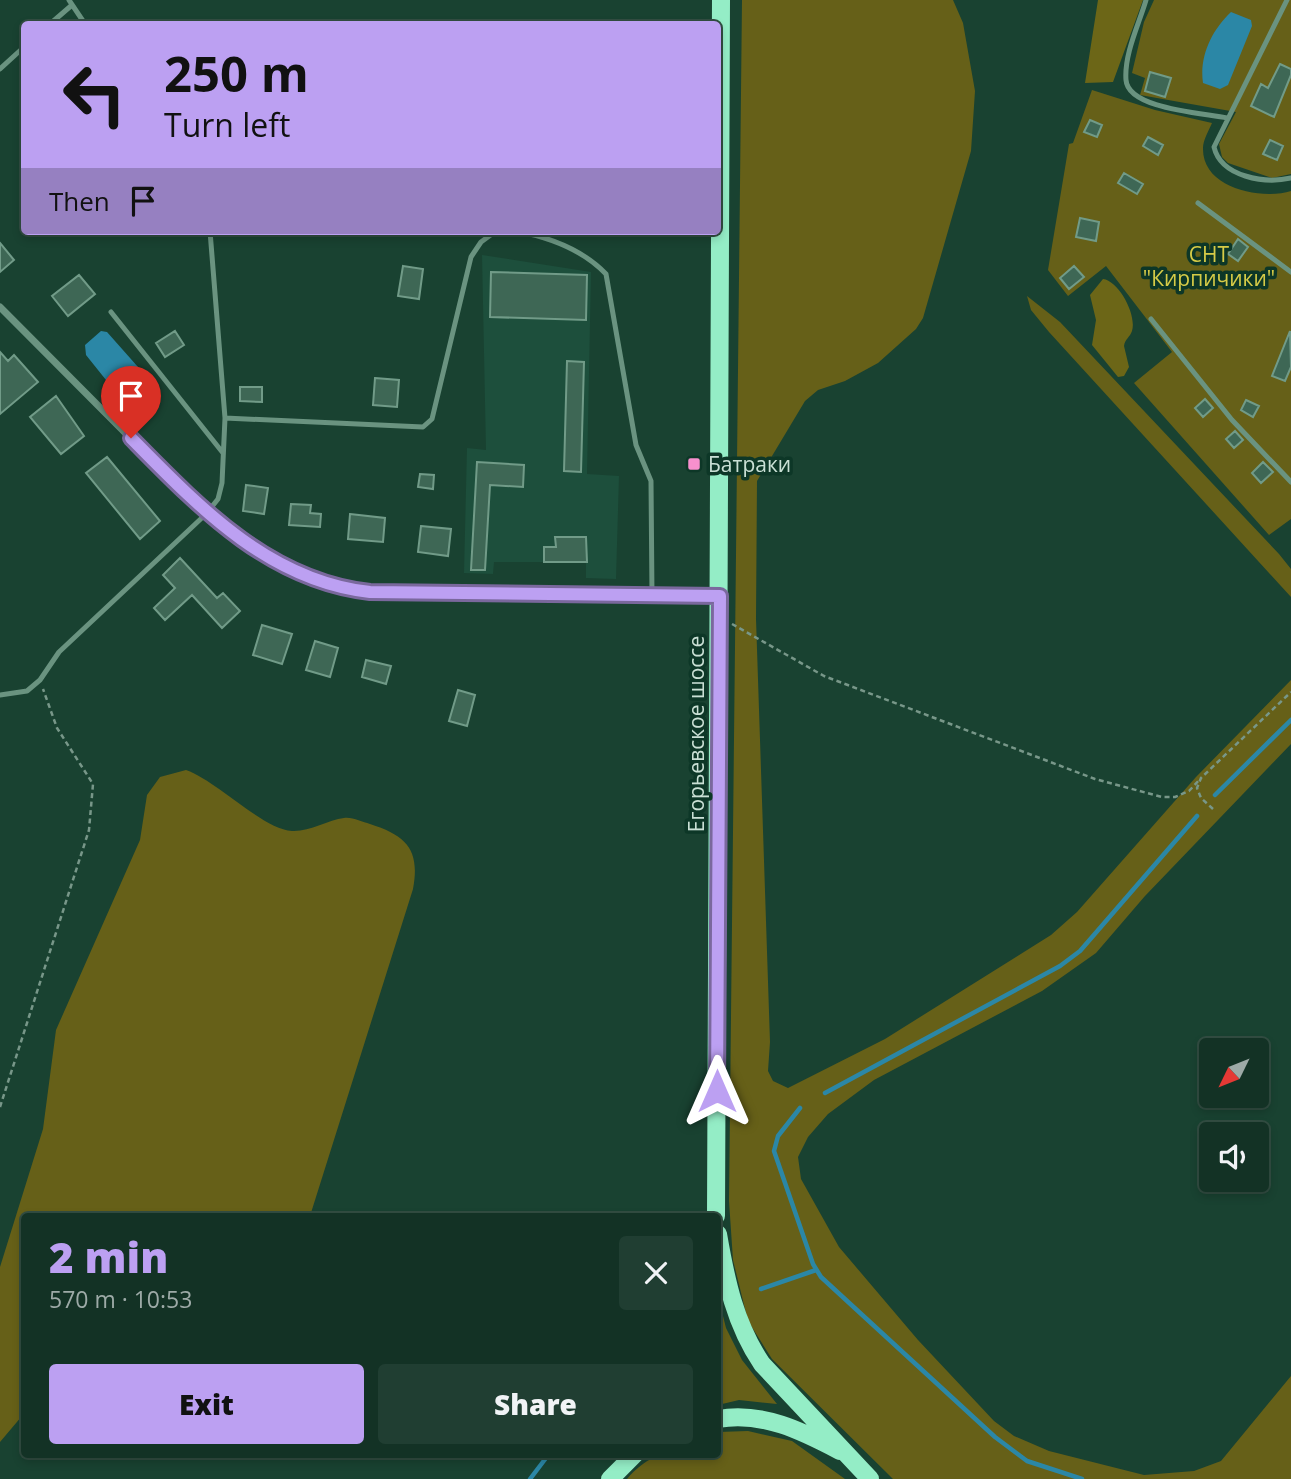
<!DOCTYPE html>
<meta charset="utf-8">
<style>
:root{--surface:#133225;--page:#203e32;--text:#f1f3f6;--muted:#9daaa7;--line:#324d42;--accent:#bca0f2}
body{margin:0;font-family:"Open Sans",sans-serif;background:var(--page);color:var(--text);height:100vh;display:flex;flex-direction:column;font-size:26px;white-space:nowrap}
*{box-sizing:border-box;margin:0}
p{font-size:23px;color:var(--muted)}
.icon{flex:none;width:38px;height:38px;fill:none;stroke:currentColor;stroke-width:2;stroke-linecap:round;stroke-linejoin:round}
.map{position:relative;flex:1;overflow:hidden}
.panel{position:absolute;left:21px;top:1213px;width:700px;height:245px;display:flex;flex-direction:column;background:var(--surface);border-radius:7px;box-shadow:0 4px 10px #0003,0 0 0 2px var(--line)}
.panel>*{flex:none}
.hud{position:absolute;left:21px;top:21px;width:700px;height:214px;border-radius:7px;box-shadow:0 4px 10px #0003,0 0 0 2px var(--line);background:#bca0f2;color:#111;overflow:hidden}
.needle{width:46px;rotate:227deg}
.controls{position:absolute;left:1199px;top:1038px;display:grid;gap:14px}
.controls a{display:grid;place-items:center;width:70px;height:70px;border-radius:7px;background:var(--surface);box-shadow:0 4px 10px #0003,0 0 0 2px var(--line);font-size:35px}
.pin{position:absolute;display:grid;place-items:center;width:60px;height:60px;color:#fff;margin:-72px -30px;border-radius:50% 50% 50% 0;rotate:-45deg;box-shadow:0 0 7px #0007}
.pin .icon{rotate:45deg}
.me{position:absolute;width:77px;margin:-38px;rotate:0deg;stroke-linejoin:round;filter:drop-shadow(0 0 5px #0008)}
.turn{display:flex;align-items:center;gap:24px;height:147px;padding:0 28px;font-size:32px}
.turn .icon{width:91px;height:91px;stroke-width:2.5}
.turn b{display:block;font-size:49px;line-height:60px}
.then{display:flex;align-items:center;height:66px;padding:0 28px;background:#0003;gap:14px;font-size:26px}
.round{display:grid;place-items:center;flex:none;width:74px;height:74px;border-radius:7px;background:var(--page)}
.headline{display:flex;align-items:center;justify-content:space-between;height:119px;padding:0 28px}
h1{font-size:42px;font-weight:800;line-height:52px;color:var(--accent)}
.button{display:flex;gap:14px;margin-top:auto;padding:14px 28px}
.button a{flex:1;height:80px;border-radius:7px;background:var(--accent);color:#111;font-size:28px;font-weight:800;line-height:80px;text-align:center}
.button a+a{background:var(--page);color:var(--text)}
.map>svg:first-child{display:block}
.built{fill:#1d4f3c}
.green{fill:#666018}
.forest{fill:#6c6617}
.water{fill:#2b87a6}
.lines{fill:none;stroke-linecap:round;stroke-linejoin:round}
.stream{stroke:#2b87a6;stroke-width:4.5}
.building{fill:#3e6755;stroke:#719b88;stroke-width:2}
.path{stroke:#789789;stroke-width:2.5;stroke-dasharray:5 3.5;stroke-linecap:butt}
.service{stroke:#6a9380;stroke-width:5}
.minor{stroke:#6a9380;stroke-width:7}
.primary{stroke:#94edc6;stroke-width:18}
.route-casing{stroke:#7a689d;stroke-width:18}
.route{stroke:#bca0f2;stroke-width:12}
.poi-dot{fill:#f790cd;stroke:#0d3727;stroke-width:2.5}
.labels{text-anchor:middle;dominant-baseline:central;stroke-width:7;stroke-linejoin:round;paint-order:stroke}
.park-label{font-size:21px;fill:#d6cb47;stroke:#0d3727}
.poi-label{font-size:21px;fill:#cae0d5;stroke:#0d3727;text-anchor:start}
.street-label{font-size:21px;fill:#cae0d5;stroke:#0d3727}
</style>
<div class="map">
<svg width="1291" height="1479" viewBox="0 0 1291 1479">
<rect width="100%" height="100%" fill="#194231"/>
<!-- built -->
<path class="built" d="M482 255 591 272 587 474 619 476 616 579 586 578V562H494L493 574 464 573 467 448 486 450Z"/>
<!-- green -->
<path class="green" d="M742 0H953L963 23 975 91 971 151 923 318 916 329 878 363 845 381 818 390 805 401 757 481 756 619 770 1042 768 1071 773 1081 788 1088 885 1039 1051 935 1077 912 1196 777 1291 680V744L1145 896 1096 953 1042 991 874 1080 828 1114 808 1137 798 1157 801 1179 839 1247 918 1340 994 1421 1014 1436 1049 1451 1144 1475 1194 1471 1221 1461 1291 1376V1479H893L772 1359 748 1321 733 1260 729 1201Z
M1154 0H1291V174L1272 178 1228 163 1222 157 1219 144 1236 112 1140 95 1145 78 1132 73 1144 22Z
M1092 90 1155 110 1212 123C1209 130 1203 140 1203 148 1202 189 1262 200 1291 191V519L1269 535 1134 383 1172 352 1106 266 1068 296 1048 270 1069 144 1073 143Z
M1027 296 1060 322 1279 554 1291 569V597L1049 332 1031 310Z
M186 770C219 782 262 829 292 831 309 832 328 820 344 818 353 817 362 822 370 824 408 836 420 851 413 889L310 1216H24L22 1416 0 1442V1267L43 1129 56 1030 140 840 147 795 160 777Z
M719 1300 726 1328 742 1360 777 1404 739 1400 718 1405Z
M748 1431 792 1441 845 1479H627C656 1445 677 1454 718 1454V1432Z"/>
<!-- forest -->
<path class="forest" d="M1098 0H1143L1113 82 1085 83Z
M1103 279C1119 281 1137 315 1132 331 1130 337 1125 339 1124 346L1129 367 1124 376 1118 377 1092 345 1096 320 1090 295Z"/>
<!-- water -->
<path class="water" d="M1231 12 1251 20 1252 26 1228 85 1220 89 1203 83C1199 56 1212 30 1231 12Z
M101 331 107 332 138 367V376L123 391 114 390 86 355 85 345Z"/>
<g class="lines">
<!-- stream -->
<path class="stream" d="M1215 795 1291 720
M825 1093 1060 966 1080 951 1197 816
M800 1108 778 1136 774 1151 813 1264 821 1277 995 1437 1027 1461 1082 1479
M761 1289 816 1270
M530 1479 549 1454"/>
</g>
<!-- building -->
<path class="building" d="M1280 64 1291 69V75L1274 117 1251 106 1261 84 1268 88Z
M1150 72 1171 78 1165 97 1145 91Z
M1090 120 1102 125 1097 137 1084 132Z
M1148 137 1163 145 1158 155 1143 146Z
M1270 140 1283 146 1277 160 1263 154Z
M1124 173 1143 184 1137 194 1118 183Z
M1080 218 1099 222 1096 241 1076 237Z
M1238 239 1248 247 1238 261 1228 254Z
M0 243 14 260 0 272Z
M403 266 423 269 419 299 398 296Z
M1074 266 1084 277 1069 289 1060 278Z
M491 272 587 275 586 320 490 317Z
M79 275 95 294 68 316 52 296Z
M175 331 184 345 165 357 156 343Z
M1290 331 1291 367 1285 381 1272 376Z
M0 352 8 361 14 355 38 382 0 414Z
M567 361 584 362 581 472 564 471Z
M375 378 399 380 397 407 373 405Z
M240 387H262V402L240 401Z
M56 396 84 436 61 454 30 417Z
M1205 399 1213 408 1203 417 1195 408Z
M1246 400 1259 406 1253 417 1241 410Z
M1235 431 1243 440 1234 448 1226 439Z
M107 457 160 521 140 539 86 473Z
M477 462 524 465 523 487 490 485 485 570H471Z
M1263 462 1273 472 1261 483 1252 473Z
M420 474 434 475 433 489 418 487Z
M246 485 268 488 264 514 243 511Z
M291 504 311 505 310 513 321 514 320 527 289 525Z
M350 514 385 518 383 542 348 539Z
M421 526 451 529 448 556 418 552Z
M555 537H586L587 562H544V547H556Z
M180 558 217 598 223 593 240 611 222 628 192 595 165 620 154 608 175 588 163 575Z
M262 625 292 634 282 664 253 655Z
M315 641 338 648 330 677 306 670Z
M366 660 391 666 386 684 362 677Z
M458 690 475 695 467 726 449 721Z"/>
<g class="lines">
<!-- path -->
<path class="path" d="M732 624 824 676 1095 779 1162 797H1175L1189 791 1201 778
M1213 809 1201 798 1197 788 1201 778 1291 692
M0 1107 89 830 93 784 57 728 43 689"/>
<!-- service -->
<path class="service" d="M69 0 85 24
M1146 0C1139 24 1124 54 1126 80 1128 109 1203 113 1227 118
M1287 0 1214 147C1221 177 1265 184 1291 178
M50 24 72 5
M0 69 24 47
M1198 203 1291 272
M516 231C548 237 583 250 606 274L636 445 651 481 652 595
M111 312 223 453
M1151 319 1232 420 1291 482
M225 418 423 427 432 419 471 257 481 242 496 231
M0 695 27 691 40 680 59 652 206 514 218 499 222 483 225 418 210 231"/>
<!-- minor -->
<path class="minor" d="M0 307 206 514C253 552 309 585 370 592L719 596"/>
<!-- primary -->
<path class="primary" d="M716 1216 721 0
M718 1234C726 1281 735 1324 762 1364L870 1479
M718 1419C762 1411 802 1431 840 1451
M610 1479 635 1454"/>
</g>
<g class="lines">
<defs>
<path id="route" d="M131 438C199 507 269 581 370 592L720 596 717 1091"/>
</defs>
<!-- route casing -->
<use href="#route" class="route-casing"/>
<!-- route -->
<use href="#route" class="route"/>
</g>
<!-- markers -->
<rect class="poi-dot" x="687" y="457" width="14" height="14" rx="3.5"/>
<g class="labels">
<!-- park labels -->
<g class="park-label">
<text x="1209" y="254">СНТ<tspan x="1209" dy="24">"Кирпичики"</tspan></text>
</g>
<!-- poi labels -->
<g class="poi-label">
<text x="708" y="464">Батраки</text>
</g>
<!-- street labels -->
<g class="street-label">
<text transform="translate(696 734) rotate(-90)">Егорьевское шоссе</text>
</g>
</g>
</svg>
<div class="controls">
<a><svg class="needle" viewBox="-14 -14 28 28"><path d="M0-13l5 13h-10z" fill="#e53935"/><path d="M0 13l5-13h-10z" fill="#9daaa7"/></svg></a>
<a><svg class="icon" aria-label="sound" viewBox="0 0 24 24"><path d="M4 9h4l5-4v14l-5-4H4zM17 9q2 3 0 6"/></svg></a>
</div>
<div class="pin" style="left:131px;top:438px;background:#d93025"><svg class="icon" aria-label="arrive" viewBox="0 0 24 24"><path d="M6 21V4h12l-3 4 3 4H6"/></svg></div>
<svg class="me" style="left:717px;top:1091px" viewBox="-20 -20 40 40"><path d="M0-17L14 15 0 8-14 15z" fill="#bca0f2" stroke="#fff" stroke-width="4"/></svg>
<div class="hud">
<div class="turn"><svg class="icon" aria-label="left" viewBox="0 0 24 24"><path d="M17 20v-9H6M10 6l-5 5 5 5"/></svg><div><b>250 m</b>Turn left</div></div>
<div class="then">Then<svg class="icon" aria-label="arrive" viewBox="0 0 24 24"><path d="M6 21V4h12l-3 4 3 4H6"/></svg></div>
</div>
<section class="panel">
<div class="headline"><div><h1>2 min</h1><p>570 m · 10:53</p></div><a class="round"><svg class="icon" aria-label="close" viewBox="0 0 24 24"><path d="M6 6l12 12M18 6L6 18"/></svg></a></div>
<div class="button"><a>Exit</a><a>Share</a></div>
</section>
</div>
